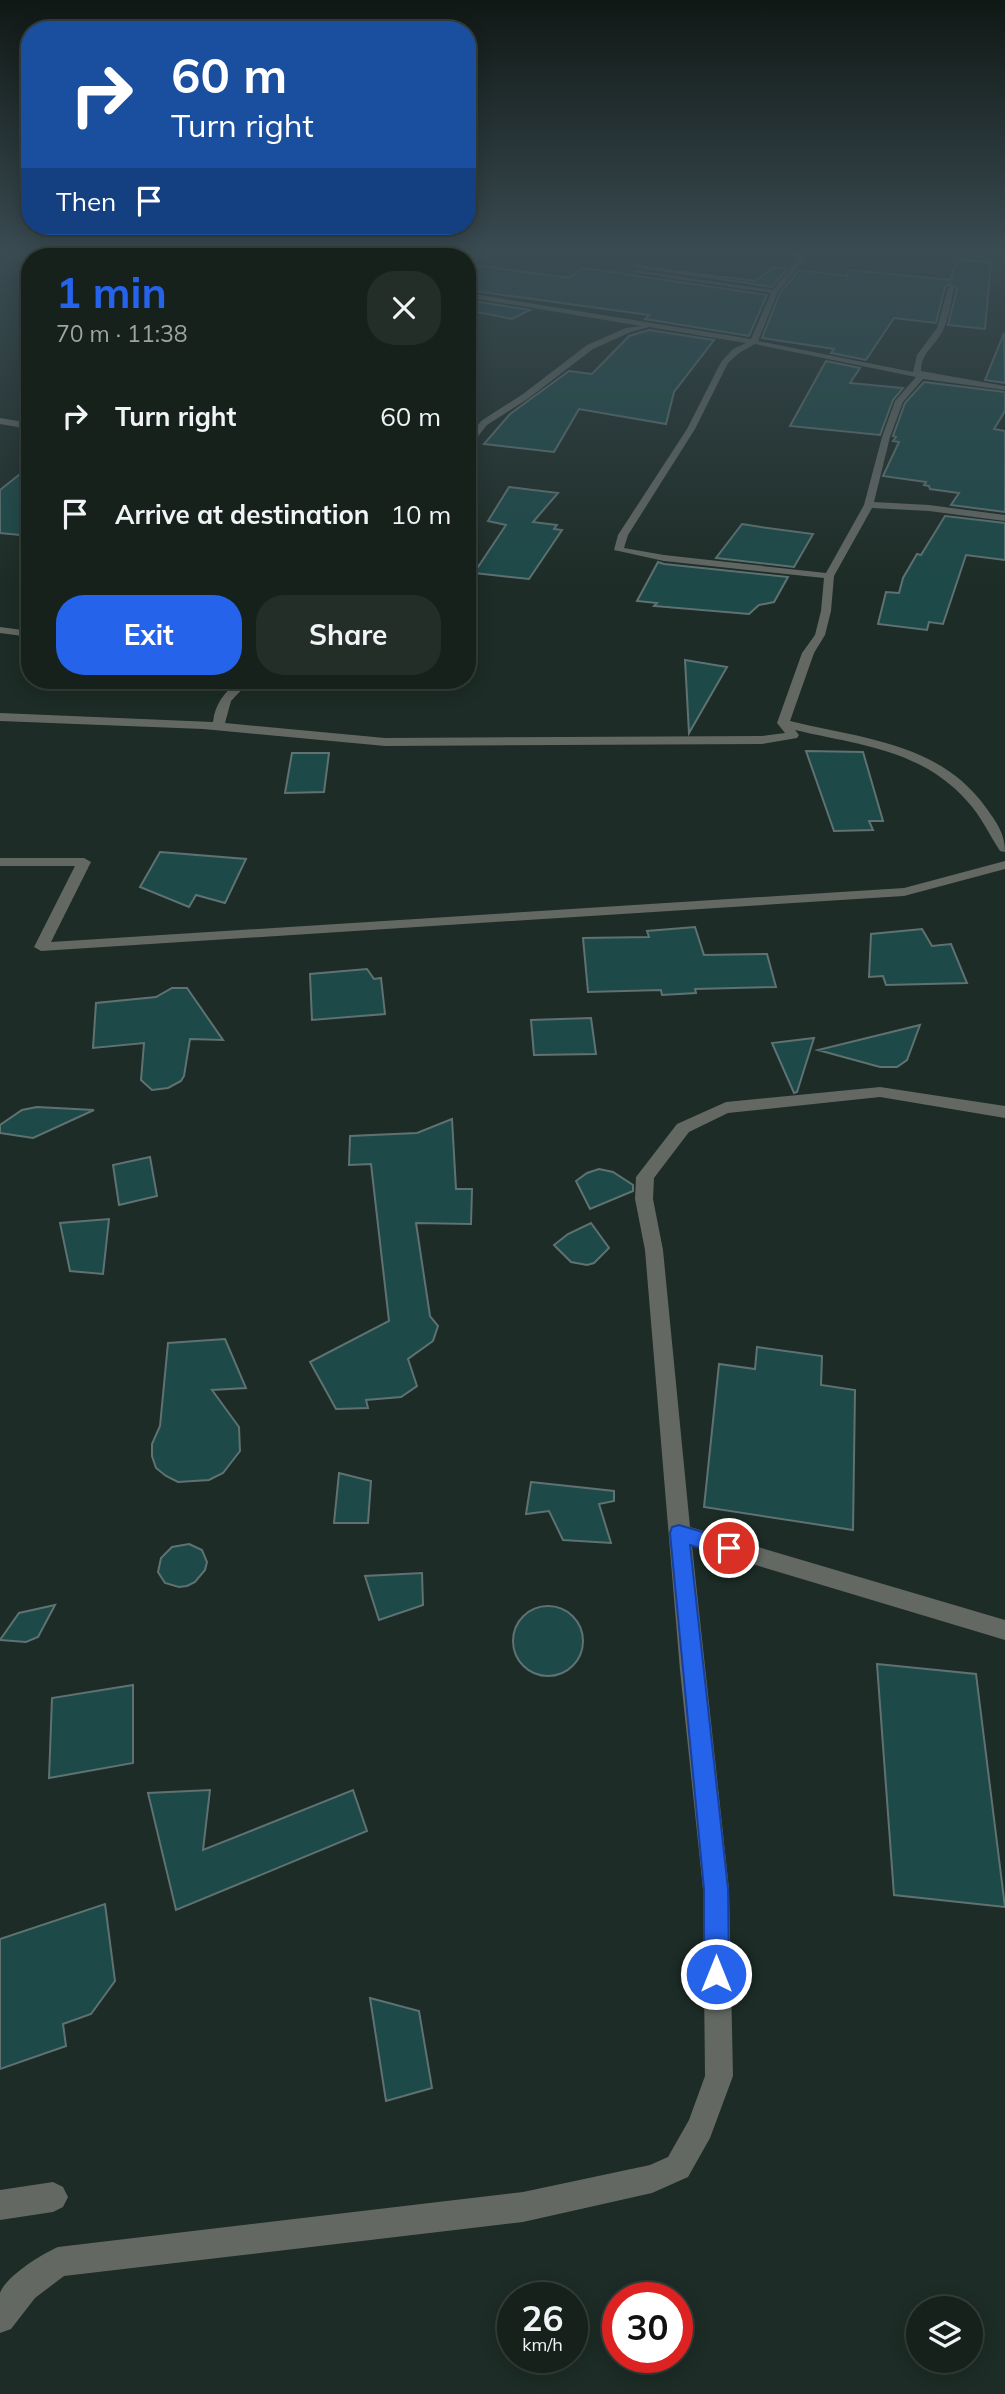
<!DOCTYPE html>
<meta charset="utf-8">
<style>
:root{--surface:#16211c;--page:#232e29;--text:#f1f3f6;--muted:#9ea3a3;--line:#353e3b;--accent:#2563eb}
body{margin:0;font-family:Mulish,sans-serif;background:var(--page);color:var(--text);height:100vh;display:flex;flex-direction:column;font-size:26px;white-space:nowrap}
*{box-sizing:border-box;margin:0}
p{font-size:23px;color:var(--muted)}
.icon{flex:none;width:38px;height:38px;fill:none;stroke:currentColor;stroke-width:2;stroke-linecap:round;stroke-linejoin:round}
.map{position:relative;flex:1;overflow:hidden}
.sheet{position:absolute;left:21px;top:248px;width:455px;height:441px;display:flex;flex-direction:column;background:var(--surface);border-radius:28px;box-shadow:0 4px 18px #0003,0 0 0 2px var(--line)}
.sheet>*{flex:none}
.guide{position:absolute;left:21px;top:21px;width:455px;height:214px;border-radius:28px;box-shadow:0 4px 18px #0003,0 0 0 2px var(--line);background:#1a4fa0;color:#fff;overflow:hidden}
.buttons{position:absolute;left:906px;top:2296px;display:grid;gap:14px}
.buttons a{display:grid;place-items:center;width:77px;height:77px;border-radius:50%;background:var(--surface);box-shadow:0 4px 18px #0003,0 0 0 2px var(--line);font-size:35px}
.speed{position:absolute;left:497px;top:2282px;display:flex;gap:14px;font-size:35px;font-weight:700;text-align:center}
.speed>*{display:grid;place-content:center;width:91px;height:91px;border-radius:50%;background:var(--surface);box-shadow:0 4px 18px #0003,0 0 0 2px var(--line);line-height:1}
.speed small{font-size:18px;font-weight:400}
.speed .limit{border:10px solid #d22;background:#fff;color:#111}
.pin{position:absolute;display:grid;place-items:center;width:60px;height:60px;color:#fff;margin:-30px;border:4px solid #fff;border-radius:50%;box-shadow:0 2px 7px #0007}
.me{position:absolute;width:77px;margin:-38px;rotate:0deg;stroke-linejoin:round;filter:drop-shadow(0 0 5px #0008)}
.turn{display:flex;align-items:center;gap:24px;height:147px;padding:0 35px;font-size:32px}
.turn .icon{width:91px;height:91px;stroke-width:2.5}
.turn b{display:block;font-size:49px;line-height:60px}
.then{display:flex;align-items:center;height:66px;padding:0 35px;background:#0003;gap:14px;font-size:26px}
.round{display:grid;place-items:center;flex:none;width:74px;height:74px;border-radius:28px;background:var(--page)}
.headline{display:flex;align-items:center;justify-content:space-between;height:119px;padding:0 35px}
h1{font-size:42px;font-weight:700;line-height:52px;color:var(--accent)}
.button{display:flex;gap:14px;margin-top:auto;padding:14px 35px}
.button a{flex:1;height:80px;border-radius:28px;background:var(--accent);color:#fff;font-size:28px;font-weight:700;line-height:80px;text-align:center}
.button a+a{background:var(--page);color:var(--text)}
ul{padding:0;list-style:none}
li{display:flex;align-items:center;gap:21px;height:98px;padding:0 35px}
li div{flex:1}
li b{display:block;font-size:26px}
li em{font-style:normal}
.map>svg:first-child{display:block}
.building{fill:#1d4948;stroke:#5f7271;stroke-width:2}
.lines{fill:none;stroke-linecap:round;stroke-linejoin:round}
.street{fill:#636863;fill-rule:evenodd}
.route{fill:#2563eb;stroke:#184099;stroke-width:2}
</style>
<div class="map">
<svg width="1005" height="2394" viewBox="0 0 1005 2394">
<rect width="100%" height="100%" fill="#1d2c26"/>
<!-- building -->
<path class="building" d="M957 260 991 262 985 329 948 325 957 289 950 284 945 287 936 323 894 318 866 360 831 353 834 349 762 338 780 293 799 270 847 276 849 270 950 280Z
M467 264 569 278 583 268 767 295 749 336 645 319 649 315 467 290Z
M635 266 756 281 774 267 787 269 772 287Z
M467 300 530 310 512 319 467 310Z
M649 330 714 340 674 392 666 424 579 409 554 452 484 444 510 414 569 371 592 374 629 336Z
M1004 333 1005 383 985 380Z
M826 361 860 368 850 383 903 388 893 400 880 435 790 426Z
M924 382 1005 392V411L994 429 1005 431V512L951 505 959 493 930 489 929 486 924 485 926 482 883 476 899 442 893 441 896 437 893 436 905 403Z
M30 466V527L20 535 0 533V490Z
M509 487 558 493 533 522 557 525 554 529 562 530 529 579 474 573 506 525 488 521Z
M945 516 1005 523V560L966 555 943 624 929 622 927 630 878 624 886 592 899 593 903 578 917 554 921 555Z
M742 524 761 527 813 534 794 567 716 558Z
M658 562 664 564 788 577 774 602 759 605 749 614 654 606 657 603 637 601Z
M685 660 727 667 689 733Z
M806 751 863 752 883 821H869L873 830 834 831Z
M292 753H329L324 792 285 793Z
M160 852 246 859 225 903 196 895 189 907 140 887Z
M695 927 704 955 767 954 776 987 695 989 696 993 662 995 661 990 588 992 583 938 649 937 647 931Z
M922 929 932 946 951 944 967 983 886 985 883 976 869 977 871 934Z
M367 969 374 979 381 978 385 1014 312 1020 310 974Z
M172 988H187L223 1040 190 1039 184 1076 181 1081 168 1088 152 1090 141 1080 144 1043 93 1048 96 1003 156 997Z
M591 1018 596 1054 534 1055 531 1020Z
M920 1025 907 1060 897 1067H880L818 1050Z
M814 1038 797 1092 794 1093 772 1043Z
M37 1107 94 1110 33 1138 0 1133V1125L22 1110Z
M452 1119 456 1189H472L471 1224 416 1223 430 1316 438 1326 433 1341 408 1359 417 1386 401 1397 366 1400 368 1408 336 1409 310 1362 389 1321 371 1164 349 1165 350 1136 417 1133Z
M150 1157 157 1196 119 1205 113 1165Z
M599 1169 613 1172 633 1185V1191L590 1209 576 1181 587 1173Z
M109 1219 103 1274 70 1271 60 1223Z
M591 1223 609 1248 594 1263 587 1265 571 1262 554 1245 568 1234Z
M225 1339 246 1388 212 1390 239 1427 240 1451 223 1473 209 1480 178 1482 166 1476 156 1468 152 1456V1444L160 1426 168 1343Z
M757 1347 822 1356 821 1385 855 1390 853 1530 704 1507 719 1364 755 1369Z
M339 1473 371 1481 368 1523H334Z
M531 1482 614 1491V1501L599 1504 611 1543 563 1540 549 1511 526 1514Z
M189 1544 202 1550 207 1562 205 1570 195 1582 187 1586 179 1587 165 1583 158 1572 161 1558 172 1547Z
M422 1573 423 1605 379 1620 365 1576Z
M55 1605 38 1637 26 1642 0 1640 19 1613Z
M513 1641a35 35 0 1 1 70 0a35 35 0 1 1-70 0Z
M877 1664 976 1674 1005 1907 894 1895Z
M133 1685V1763L49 1778 52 1698Z
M210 1790 203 1850 353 1790 367 1831 176 1910 148 1793Z
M105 1904 115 1981 91 2014 63 2024 66 2046 0 2069V1939Z
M370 1998 419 2011 432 2088 386 2101Z"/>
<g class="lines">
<!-- street -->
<path class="street" d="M31 251 161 254 210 251 167 257Z
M221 251H239L267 257Z
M773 251H786L806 257 778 292 758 341 913 372 917 355 937 328 948 288 951 286 954 288C951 302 949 319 942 332 934 347 921 353 921 371L1005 386V390L923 379 903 402 890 437 874 502 929 505 1005 515V521L929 511 872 508 834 576 831 611 825 635 814 653 790 721C862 739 940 742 987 809 997 823 1005 834 1005 852L1000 851C989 834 981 816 967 801 921 749 858 745 795 730L799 735 797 738 762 744 385 746 203 729 0 721V713L213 722C215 704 224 693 238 681H250L231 701 225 723 385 738 762 736 785 733 777 723 802 653 815 635 821 611 824 578 664 561 614 550 618 535 687 429 721 362 733 349 746 343 649 327 631 332 593 349 529 398 487 425 467 450V440L481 421 523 394 587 345 626 328 641 326 467 297V293L751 339 771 293 631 272 634 270 773 290 799 258ZM755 344 916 377 895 401 882 437 864 505 826 573 664 555 624 548 628 535 695 429 728 363 739 353Z
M0 418 30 423V429L0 424Z
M0 627 30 631V637L0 633Z
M0 858H84L91 862 51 942 904 888 1005 861V869L904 896 41 951 34 947 75 866H0Z
M880 1087 1005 1106V1118L880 1097 728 1113 689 1132 654 1178 653 1199 663 1250 690 1527 1005 1620V1640L692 1546 729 1889 733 2076 710 2138 688 2177 652 2193 523 2222 64 2276 35 2298 11 2329 0 2333C0 2322 0 2303 0 2293 6 2276 42 2254 58 2247L523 2192 650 2165 668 2157 689 2120 705 2076 703 1889 680 1670 645 1250 635 1199 636 1177 677 1124 726 1102Z
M53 2182 63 2187 68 2197 63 2207 53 2212 0 2220V2190Z"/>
</g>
<!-- sky -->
<linearGradient id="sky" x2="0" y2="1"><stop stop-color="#101815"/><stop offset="0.43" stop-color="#3a4b52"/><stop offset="1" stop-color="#3a4b52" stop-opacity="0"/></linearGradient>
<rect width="1005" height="587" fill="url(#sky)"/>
<!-- route -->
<path class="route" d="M679 1525 736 1542 739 1548 736 1554 729 1557 690 1545 728 1889 729 1974 725 1982 716 1986 708 1982 704 1974V1889L670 1533 672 1527Z"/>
</svg>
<div class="buttons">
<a><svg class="icon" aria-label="layers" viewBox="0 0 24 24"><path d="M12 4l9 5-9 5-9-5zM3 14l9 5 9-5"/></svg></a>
</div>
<div class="speed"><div>26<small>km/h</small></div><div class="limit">30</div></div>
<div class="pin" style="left:729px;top:1548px;background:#d93025"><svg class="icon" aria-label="arrive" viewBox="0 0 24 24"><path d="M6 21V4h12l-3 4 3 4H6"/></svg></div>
<svg class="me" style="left:716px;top:1974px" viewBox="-20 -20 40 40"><circle r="17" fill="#2563eb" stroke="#fff" stroke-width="3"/><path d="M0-11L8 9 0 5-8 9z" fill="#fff"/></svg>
<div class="guide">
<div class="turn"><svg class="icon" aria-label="right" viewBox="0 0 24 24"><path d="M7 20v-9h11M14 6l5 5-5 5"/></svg><div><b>60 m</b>Turn right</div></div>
<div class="then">Then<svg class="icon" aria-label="arrive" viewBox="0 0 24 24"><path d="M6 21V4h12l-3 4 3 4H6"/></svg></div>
</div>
<section class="sheet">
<div class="headline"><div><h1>1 min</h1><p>70 m · 11:38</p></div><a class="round"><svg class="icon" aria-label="close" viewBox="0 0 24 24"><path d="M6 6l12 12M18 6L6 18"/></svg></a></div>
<ul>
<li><svg class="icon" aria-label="right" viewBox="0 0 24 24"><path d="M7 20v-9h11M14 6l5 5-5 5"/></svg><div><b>Turn right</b></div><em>60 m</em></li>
<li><svg class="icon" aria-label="arrive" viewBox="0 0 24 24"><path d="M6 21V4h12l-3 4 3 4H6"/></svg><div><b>Arrive at destination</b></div><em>10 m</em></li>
</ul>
<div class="button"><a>Exit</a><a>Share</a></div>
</section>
</div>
